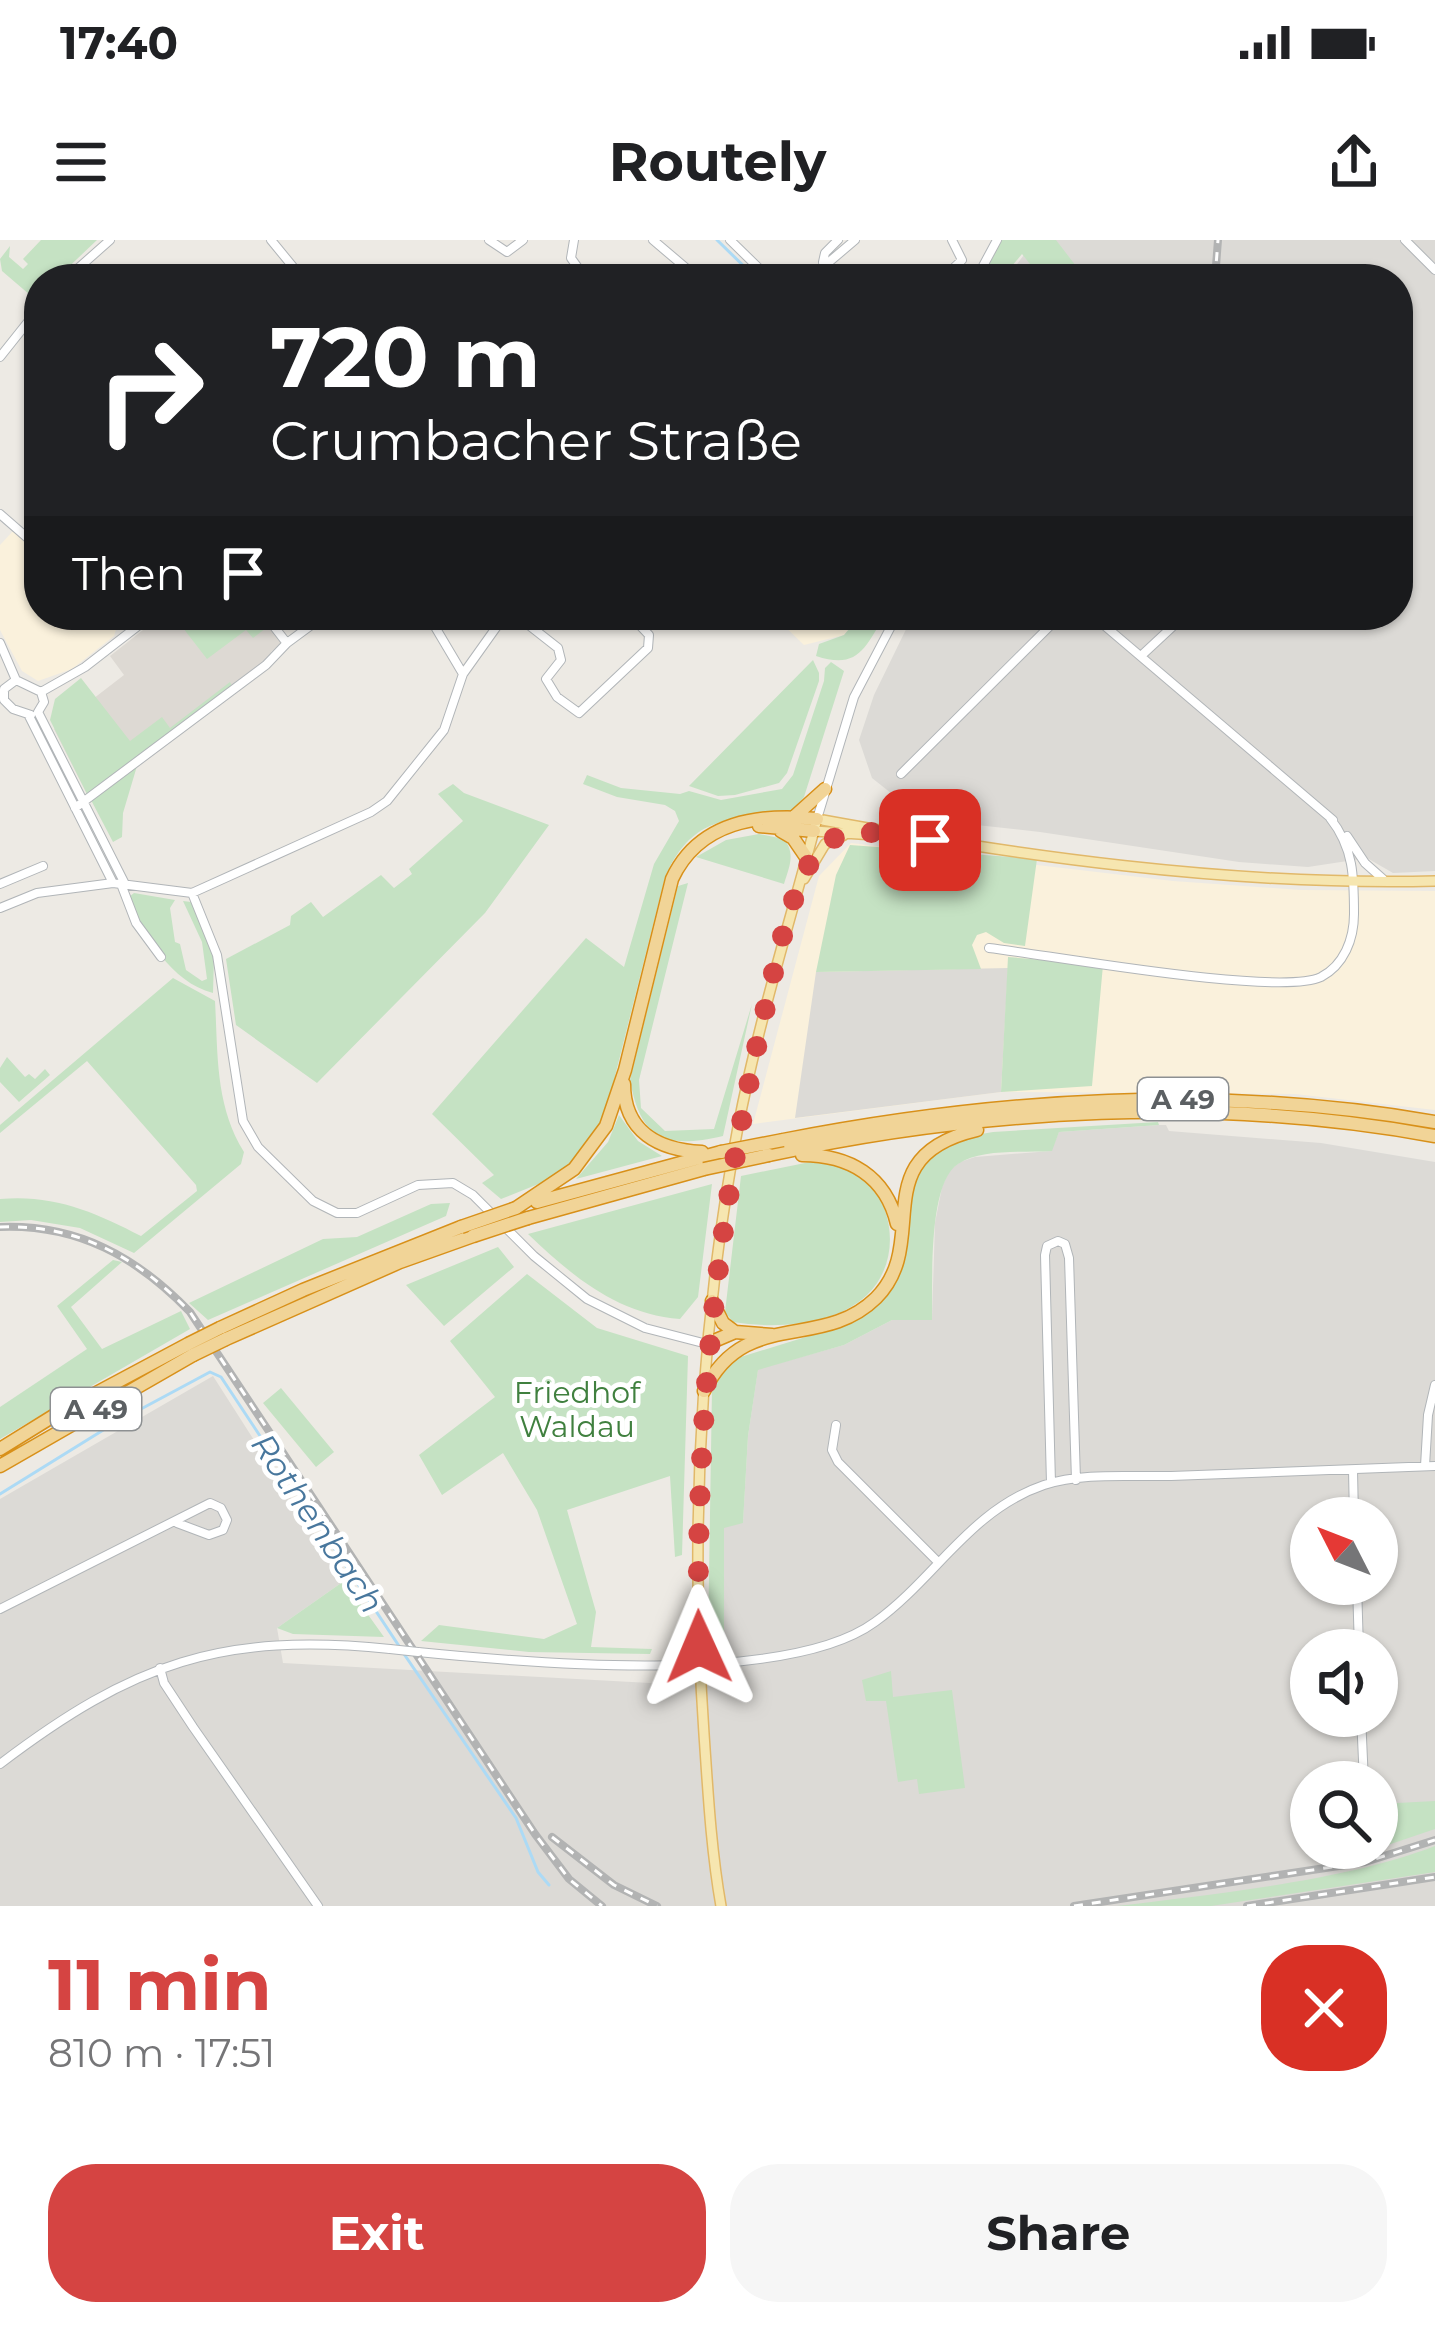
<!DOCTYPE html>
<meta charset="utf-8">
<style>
:root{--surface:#fff;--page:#f6f6f6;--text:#202124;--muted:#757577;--accent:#d54442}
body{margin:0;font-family:Montserrat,sans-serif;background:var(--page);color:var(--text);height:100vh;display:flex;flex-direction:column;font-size:45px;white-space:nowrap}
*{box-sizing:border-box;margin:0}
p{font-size:39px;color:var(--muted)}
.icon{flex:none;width:66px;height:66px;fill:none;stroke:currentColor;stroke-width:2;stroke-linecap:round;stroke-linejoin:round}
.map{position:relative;height:1666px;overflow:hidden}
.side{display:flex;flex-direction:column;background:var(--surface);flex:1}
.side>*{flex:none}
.banner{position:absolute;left:24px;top:24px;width:1389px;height:366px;border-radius:48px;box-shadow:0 3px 9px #0004;background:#202124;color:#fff;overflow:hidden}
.needle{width:78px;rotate:312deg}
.buttons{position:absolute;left:1290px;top:1257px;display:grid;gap:24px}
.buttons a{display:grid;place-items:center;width:108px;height:108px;border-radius:50%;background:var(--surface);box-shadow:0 3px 9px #0004;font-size:60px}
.pin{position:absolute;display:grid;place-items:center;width:102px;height:102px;color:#fff;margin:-51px;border-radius:24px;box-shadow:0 6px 18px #0006}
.me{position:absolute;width:132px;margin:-66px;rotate:359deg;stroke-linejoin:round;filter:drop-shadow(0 0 9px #0008)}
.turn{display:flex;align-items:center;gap:42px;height:252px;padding:0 48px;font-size:54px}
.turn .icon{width:156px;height:156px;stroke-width:2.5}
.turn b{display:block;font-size:84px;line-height:102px}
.then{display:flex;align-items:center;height:114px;padding:0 48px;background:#0003;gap:24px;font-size:45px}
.round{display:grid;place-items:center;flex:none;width:126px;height:126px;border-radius:48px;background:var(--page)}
.summary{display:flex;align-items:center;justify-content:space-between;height:204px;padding:0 48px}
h1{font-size:72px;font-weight:700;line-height:90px;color:var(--accent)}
.primary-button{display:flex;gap:24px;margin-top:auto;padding:24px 48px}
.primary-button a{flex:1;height:138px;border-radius:48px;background:var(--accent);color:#fff;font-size:48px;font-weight:700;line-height:138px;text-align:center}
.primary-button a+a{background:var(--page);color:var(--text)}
.status{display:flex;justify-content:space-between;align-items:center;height:84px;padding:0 60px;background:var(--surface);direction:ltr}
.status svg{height:33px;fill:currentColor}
header{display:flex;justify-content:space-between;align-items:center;height:156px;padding:0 48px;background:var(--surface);font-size:54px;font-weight:700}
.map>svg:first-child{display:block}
.commercial{fill:#faf1dc}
.industrial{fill:#dcdad6;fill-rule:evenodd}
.education{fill:#ddd9d3}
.green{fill:#c5e2c3}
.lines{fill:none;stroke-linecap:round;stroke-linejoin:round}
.stream{stroke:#acdaf5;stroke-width:3}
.minor-casing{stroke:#b1b5b8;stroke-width:10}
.major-casing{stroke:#e1b869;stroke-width:12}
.highway-casing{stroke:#d89019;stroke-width:15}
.minor{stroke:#fff;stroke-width:8}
.major{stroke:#f6e6b0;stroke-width:9}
.highway{stroke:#f1d497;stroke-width:12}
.rail-casing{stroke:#b2b3b3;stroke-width:8}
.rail{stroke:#fff;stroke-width:3;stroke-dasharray:9;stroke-linecap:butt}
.minor-bridge-casing{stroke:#b1b5b8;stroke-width:10;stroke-linecap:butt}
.highway-bridge-casing{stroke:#d89019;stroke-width:15;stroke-linecap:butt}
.minor-bridge{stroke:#fff;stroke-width:8}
.highway-bridge{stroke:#f1d497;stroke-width:12}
.route{stroke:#d54442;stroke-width:21;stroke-dasharray:0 37.8}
.labels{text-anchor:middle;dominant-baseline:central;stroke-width:10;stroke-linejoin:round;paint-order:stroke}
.shield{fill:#fff;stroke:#8d9092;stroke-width:3}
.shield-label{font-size:27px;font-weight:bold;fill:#5c6063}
.park-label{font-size:30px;fill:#40803f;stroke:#fff}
.water-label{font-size:33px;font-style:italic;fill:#48779d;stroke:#fff}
</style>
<div class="status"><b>17:40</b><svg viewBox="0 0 49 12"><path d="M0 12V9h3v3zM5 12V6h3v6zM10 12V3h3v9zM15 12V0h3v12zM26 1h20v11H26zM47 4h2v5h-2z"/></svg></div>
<header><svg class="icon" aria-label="menu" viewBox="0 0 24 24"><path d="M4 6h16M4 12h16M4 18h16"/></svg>Routely<svg class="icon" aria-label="share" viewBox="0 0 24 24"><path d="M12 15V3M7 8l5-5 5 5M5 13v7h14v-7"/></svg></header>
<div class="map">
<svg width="1435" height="1666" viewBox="0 0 1435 1666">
<rect width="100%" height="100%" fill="#edeae4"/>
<!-- commercial -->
<path class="commercial" d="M14 290 39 312V375H110L118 383 114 396 72 429 38 441 22 431 0 390V305Z
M773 375H861L844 395 804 405Z
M851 603 1173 641 1301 650 1435 651V870L1295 854 1001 852 753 884 819 636Z"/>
<!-- industrial -->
<path class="industrial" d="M1035 0H1435V631L1393 633 1367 618 1308 627 1239 622 1040 592 940 581 916 573 872 538 859 500 874 455 913 375H1398V39H1006Z
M1008 728 1001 852 795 878 816 732Z
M1159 885H1166L1169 891 1321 903 1435 922V1666H0V1259L213 1136 344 1341 277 1388 283 1423 723 1447 724 1287 743 1282 748 1196 758 1129 844 1105 892 1080 932 1079 935 983 942 947 949 931 960 922 975 917 1051 911 1059 892ZM1311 1278H1377V1344H1311ZM1311 1410H1377V1476H1311ZM1311 1542H1377V1608H1311Z"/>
<!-- education -->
<path class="education" d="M162 375H262L283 402 271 412 274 417 88 556 54 489 124 435 110 416Z"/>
<!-- green -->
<path class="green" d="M41 0H97L56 39H39L37 61 2 31 0 19 10 6 9 17 23 29 28 24 23 19Z
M1002 0H1056L1086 39H1042L1022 14 1001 39H988L986 30Z
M199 375H262L270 385 253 398 246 390 207 419 183 388Z
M861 375H885C865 408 858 430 816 416L819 404 844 395Z
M813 420 819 433V441L787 533 779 543 735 555 718 556 689 546Z
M831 422 844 431 804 557 793 570C732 581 694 572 665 637L610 856 597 891 580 916 556 937 501 959 482 943 494 935 432 874 586 698 624 727 654 624 679 581 675 571 665 565 617 557 583 544 587 535 621 548 680 554 689 551 721 560 782 549 793 535 824 441 825 428Z
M81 438 130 501 162 477 170 488 230 442 232 446 88 556 50 480 55 459Z
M137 526 123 573 122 597 113 602 91 560Z
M453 544 464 553 549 585 485 673 317 843 236 785 226 719 290 685 291 676 311 662 323 677 381 635 394 648 412 634 409 629 463 581 438 554Z
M759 594 784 599C796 614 789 627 784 644L696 617 726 600Z
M850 605 1037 619 1025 706 1004 703 986 692 977 695 972 705 981 729 816 732 836 635Z
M688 643 639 840 641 868 665 891 714 889 752 764 723 896C666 909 641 901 630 840L678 646Z
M134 653 175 660 170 668 175 702 180 704 186 730 202 741 207 739 202 702 183 661 191 662 214 717 213 753C171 742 144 696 129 657Z
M1008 717 1103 725 1092 846 1001 852Z
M173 738 215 761C218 814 215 865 244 912L241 924 134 1013 80 988 31 980 0 982V959C53 954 95 972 141 996L197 951 196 945 87 821 0 893V885Z
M7 817 25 837 29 834 35 839 45 829 50 835 19 862 0 842V828Z
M619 875 638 901 662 916 576 939 608 902Z
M1158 882 1159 885 1059 892 1052 911C1024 913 982 908 958 924 927 944 933 1045 932 1080H892L844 1105 758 1130 748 1196 743 1283 724 1288V1395L708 1398 712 1149 731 1120 854 1082 876 1066 888 1053 902 1024 910 955 920 930 934 913 964 897 993 892Z
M810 922C818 923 830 922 838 924 893 941 907 1017 867 1055 834 1086 776 1089 733 1082L725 1072 741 936Z
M712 944 698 1057 680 1079C617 1074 572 1036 528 994Z
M450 963 446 976 208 1080 189 1063 323 999 357 997 431 964Z
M498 1007 514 1027 444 1086 406 1045Z
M113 1020 122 1022 71 1067 102 1109 181 1071 190 1089 0 1199V1167L87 1109 57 1066Z
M527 1034 597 1088 688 1116 682 1315 675 1317 670 1236 567 1270 596 1372 591 1407 652 1409 650 1414 529 1412 421 1401 439 1385 544 1399 577 1384 537 1270 503 1213 442 1255 419 1215 495 1157 450 1101Z
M281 1148 334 1212 316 1227 263 1163Z
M344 1341 384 1397 293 1394 277 1388Z
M891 1431 893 1457 952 1450 965 1548 919 1554 917 1539 898 1542 886 1461H866L862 1440Z
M1435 1561V1589L1382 1607 1378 1564Z
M1435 1606V1632L1211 1666H1117C1214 1654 1345 1641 1435 1606Z"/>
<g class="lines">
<!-- stream -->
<path class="stream" d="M717 0 757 39
M0 1254 113 1184 210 1132 221 1137 399 1406
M404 1414 516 1578 538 1632 549 1645"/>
<defs>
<path id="minor" d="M271 0 303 39
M489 0 507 12 523 0
M574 0 571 18 586 39
M653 0 699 39
M730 0 770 39
M1405 0 1435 30
M823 22 825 13 838 0
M66 39 110 0
M751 39 760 29
M809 39 855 0
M942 39 962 20 952 0
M976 39 997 0
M0 117 39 68
M0 274 39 308
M116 375 133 389
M265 375 286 402
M428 375 463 434
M516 375 558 408 561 420 546 439 557 457 579 473 648 408 649 395 630 375
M1092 375 1333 580
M0 403 16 440
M1142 415 1185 375
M16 440 4 449V460L13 469 31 475
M16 440 41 452
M41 452 44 462 38 472 125 644
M41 452 85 427 152 375
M29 476 113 643
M901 534 1061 375
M75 568 266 425 287 403 325 375
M817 579 854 457 897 375
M1347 596 1365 623 1383 639
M0 644 43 626
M121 644 136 683 161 717
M192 653 217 715 243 881 258 907 313 961 337 973H357L418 945 453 943 473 955 534 1016 587 1059 645 1088 707 1104
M0 668 37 653 113 643 192 653 371 572 387 561 444 490 463 434 505 375
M989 708C1049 715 1279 757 1321 737 1344 725 1354 699 1354 674 1354 638 1354 608 1330 578
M836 1185 832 1210 838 1222 938 1322
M1425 1226 1428 1175 1435 1145
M1353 1230 1354 1278
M1051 1243 1045 1015 1047 1006 1058 1001 1065 1004 1069 1018 1076 1240
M1357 1344 1359 1410
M0 1369 210 1263 221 1268 227 1280 223 1290 209 1295 177 1283
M418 1412C528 1423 786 1447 875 1382 935 1339 970 1270 1044 1245 1082 1232 1131 1237 1171 1236 1259 1233 1347 1230 1435 1226
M160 1428 164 1443 193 1487 318 1666
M1361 1476 1364 1542
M0 1524C133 1423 221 1392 390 1409"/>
<path id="major" d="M814 591 874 595
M804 639 825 604 844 595
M721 1666C711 1609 708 1552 704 1494 690 1292 700 1087 738 887 758 783 790 682 817 579 1019 616 1229 646 1435 641"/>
<path id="highway" d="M795 576 825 549
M759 586 814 591
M781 591 793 598 806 617
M624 844C624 892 659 910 702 912
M783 900C999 858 1217 844 1435 882
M769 915C985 868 1217 856 1435 896
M802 915C849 915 886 936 897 984
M537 962 721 912
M516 968 574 929 606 886 625 830 672 639C699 581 759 573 817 579
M528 978 704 929
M712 1061 723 1083 735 1092
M220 1088 303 1050 461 987
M226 1099 400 1022 473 996
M707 1104 735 1092 772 1095
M704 1151C745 1067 821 1112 876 1058 933 1001 862 917 977 890
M0 1209 55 1175 188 1104
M0 1226 193 1115"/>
</defs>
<!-- minor casing -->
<use href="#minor" class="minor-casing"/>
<!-- major casing -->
<use href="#major" class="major-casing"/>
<!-- highway casing -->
<use href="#highway" class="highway-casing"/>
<!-- minor -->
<use href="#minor" class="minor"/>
<!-- major -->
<use href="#major" class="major"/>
<!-- highway -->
<use href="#highway" class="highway"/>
<defs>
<path id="rail" d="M1215 39 1218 0
M0 987C78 984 137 1017 190 1072L535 1594 569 1639 602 1666
M552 1597 614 1645 657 1666
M1074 1666 1365 1622 1435 1600
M1247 1666 1435 1637"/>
</defs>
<!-- rail casing -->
<use href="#rail" class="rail-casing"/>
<!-- rail -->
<use href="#rail" class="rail"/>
<defs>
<path id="minor-bridge" d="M390 1409 418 1412"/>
<path id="highway-bridge" d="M721 912 783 900
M704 929 769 915
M461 987 516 968
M473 996 528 978
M188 1104 220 1088
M193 1115 226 1099"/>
</defs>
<!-- minor-bridge casing -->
<use href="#minor-bridge" class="minor-bridge-casing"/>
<!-- highway-bridge casing -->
<use href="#highway-bridge" class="highway-bridge-casing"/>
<!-- minor-bridge -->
<use href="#minor-bridge" class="minor-bridge"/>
<!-- highway-bridge -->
<use href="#highway-bridge" class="highway-bridge"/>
</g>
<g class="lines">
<!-- route -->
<path class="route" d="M699 1407C694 1186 717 972 768 757 777 718 794 632 824 605 848 583 901 596 930 600"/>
</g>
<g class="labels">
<!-- shield labels -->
<g class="shield">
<rect x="1138" y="838" width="90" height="42" rx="9"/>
<rect x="51" y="1148" width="90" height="42" rx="9"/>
</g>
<g class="shield-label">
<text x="1183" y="859">A 49</text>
<text x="96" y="1169">A 49</text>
</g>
<!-- park labels -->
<g class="park-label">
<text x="577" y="1152">Friedhof<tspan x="577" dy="34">Waldau</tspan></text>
</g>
<!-- water labels -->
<g class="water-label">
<text transform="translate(318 1283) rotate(56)">Rothenbach</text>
</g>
</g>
</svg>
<div class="buttons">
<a><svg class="needle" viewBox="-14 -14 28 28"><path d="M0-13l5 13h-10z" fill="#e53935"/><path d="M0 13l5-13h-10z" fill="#757577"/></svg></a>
<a><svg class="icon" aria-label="sound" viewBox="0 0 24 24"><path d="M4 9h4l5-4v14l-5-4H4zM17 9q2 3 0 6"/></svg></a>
<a><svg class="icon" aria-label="search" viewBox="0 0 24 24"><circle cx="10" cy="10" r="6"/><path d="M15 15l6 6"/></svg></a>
</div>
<div class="pin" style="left:930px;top:600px;background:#d93025"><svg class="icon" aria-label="arrive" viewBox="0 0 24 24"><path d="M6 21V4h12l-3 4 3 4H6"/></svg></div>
<svg class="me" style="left:699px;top:1407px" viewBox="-20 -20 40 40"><path d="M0-17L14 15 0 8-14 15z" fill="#d54442" stroke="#fff" stroke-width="4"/></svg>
<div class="banner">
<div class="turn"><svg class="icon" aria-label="right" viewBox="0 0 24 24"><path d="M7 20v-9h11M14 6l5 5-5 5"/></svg><div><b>720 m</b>Crumbacher Straße</div></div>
<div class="then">Then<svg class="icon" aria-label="arrive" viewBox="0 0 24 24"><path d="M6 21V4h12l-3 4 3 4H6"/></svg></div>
</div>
</div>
<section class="side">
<div class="summary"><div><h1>11 min</h1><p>810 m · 17:51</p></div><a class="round" style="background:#d93025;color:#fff"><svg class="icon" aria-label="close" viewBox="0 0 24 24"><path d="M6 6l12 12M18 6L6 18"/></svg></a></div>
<div class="primary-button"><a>Exit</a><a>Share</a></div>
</section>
